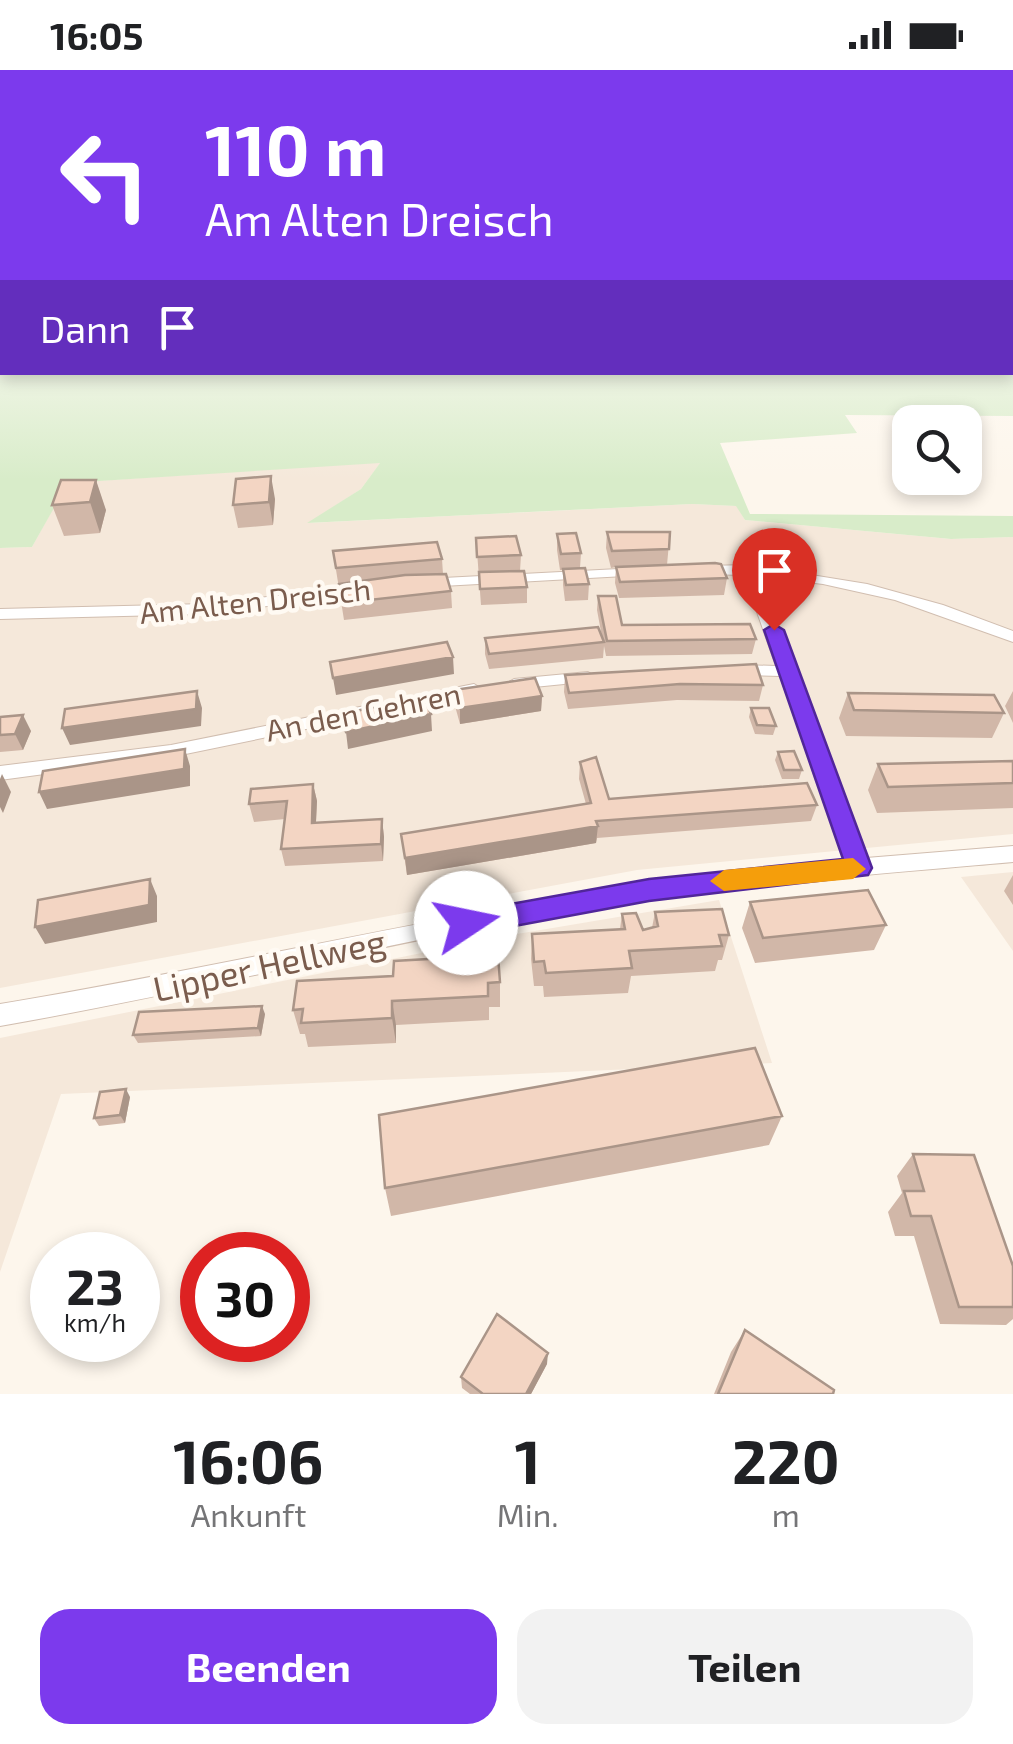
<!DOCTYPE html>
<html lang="de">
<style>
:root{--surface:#fff;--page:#f2f2f2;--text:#202124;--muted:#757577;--accent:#7c3aed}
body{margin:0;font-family:"Exo 2",sans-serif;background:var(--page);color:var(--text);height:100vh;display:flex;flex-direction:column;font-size:38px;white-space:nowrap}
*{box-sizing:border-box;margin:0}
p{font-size:32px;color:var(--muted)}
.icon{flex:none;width:55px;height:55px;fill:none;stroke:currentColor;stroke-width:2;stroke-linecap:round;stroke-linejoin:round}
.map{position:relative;height:1324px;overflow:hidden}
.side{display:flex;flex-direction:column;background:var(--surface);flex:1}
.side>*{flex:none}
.guide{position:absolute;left:0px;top:0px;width:1015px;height:305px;box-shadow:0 5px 15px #0003;background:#7c3aed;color:#fff;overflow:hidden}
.controls{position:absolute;left:892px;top:335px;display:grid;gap:20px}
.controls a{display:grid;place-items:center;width:90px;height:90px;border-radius:20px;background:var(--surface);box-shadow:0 5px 15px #0003;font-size:50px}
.speed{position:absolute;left:30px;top:1162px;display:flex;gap:20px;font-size:50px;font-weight:700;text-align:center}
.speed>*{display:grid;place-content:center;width:130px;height:130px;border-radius:50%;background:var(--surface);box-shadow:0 5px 15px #0003;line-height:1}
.speed small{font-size:25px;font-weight:400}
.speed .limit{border:15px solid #d22;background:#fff;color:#111}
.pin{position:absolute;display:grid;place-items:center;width:85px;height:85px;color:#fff;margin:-102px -42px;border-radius:50% 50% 50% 0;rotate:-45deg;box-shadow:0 0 10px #0007}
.pin .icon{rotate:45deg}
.me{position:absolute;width:110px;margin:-55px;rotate:79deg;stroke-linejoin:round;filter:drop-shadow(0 0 8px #0008)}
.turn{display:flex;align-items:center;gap:35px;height:210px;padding:0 40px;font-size:45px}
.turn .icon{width:130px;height:130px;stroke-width:2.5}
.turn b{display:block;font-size:70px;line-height:85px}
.then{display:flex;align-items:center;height:95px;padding:0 40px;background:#0003;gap:20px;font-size:38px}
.eta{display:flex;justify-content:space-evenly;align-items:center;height:170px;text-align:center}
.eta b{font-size:60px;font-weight:700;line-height:70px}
.button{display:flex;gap:20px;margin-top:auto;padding:20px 40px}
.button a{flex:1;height:115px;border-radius:30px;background:var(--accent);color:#fff;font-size:40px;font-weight:700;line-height:115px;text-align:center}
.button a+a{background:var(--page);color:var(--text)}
.status{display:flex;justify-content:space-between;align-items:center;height:70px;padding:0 50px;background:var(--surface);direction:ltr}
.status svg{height:28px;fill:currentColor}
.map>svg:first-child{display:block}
.residential{fill:#f5e8da}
.green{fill:#d8ecc9}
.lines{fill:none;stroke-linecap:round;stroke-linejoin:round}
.street-casing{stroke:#d1beb0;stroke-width:2}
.street{fill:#fff;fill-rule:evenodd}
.wall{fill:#d1b7a8}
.shaded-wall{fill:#aa9588}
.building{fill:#f3d5c3;stroke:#aa9588;stroke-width:2.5}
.route{fill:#7c3aed;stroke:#51269a;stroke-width:2.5}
.slow{fill:#f59e0b}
.labels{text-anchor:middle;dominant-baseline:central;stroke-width:9;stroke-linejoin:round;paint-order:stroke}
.street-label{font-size:30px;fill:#7a5c4d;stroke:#fffaf3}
.near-street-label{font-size:35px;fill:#7a5c4d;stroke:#fffaf3}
</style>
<div class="status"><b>16:05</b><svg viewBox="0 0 49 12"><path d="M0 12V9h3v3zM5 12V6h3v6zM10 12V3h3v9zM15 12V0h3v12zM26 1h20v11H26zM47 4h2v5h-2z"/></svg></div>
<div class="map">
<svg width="1013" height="1324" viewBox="0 0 1013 1324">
<rect width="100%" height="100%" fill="#fdf6ec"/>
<!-- residential -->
<path class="residential" d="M381 392 361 419 309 453 692 434 737 436 745 450 951 469 1013 467V764L637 800 0 918V478L32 477 67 413Z
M1013 802V881L961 807Z
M719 830 772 993 61 1024 0 1202V968L511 865Z"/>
<!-- green -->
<path class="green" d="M1013 225V346L845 345 857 363 720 373 750 444 1013 446V467L951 469 745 450 736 436 692 434 307 453 361 419 380 393 68 413 32 477 0 478V254L2 302H1012Z"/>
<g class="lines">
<defs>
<path id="street" d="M749 495 867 514 943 535 1013 561V572L895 530 823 514 759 506 866 788 1013 776V792C865 805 717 816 570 841 379 874 191 923 0 956V934C283 887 560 814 846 790L780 606 739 605 731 600 739 595 776 596 744 505 704 504 697 500 704 496Z
M638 498 645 502 643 505 424 517 417 513 424 509Z
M363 516 368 517V523L206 544 0 549V539L206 534Z
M588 602 596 607 594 611 514 619 506 614 514 609Z
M474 614 482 619 480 623 171 687 0 710V696L171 675Z"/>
</defs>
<!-- street casing -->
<use href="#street" class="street-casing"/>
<!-- street -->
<use href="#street" class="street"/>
</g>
<!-- wall -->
<path class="wall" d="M61 410 106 440 100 463 64 466 52 435Z
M275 429 273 455 238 458 233 435Z
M607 462H670L667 495 727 508 724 525 619 528 615 513 616 497 611 498 606 478Z
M557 464 581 483 580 498 589 514 588 530 565 531 563 515V500H560L557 480Z
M476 468 521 485 520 501 527 517V533L481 535Z
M333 481 442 489 443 504 451 521 452 538 344 550Z
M598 526 622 555 756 569 752 584 606 586 604 576 603 588 489 599 485 584V568L602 567 597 540Z
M565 605 763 615 759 631 677 630 568 639 564 622Z
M454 620 542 626 541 641 460 654 455 636Z
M1013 621V653L1005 636Z
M848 623 1004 643 992 668 846 666 839 648Z
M751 638 776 656 773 665 755 664 749 647Z
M0 647 31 661 23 680 0 682Z
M778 682 802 700 799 709H782L775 690Z
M1013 691V738L877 743 868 720 878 694Z
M580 692 609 729 817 735 811 751 597 768 596 773 407 805 401 764 586 734 579 709Z
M313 714 317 731 316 753 382 749 384 767 383 791 285 796 281 779 285 749 254 752 249 734Z
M1013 805V835L1004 821Z
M750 832 886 855 874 880 755 893 742 858Z
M655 842 729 865 722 890H718L715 901 631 906 628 923 544 927 543 916H534L531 889 532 864 620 859 622 844 643 860 652 858Z
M297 911 500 912V937H489V950L396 955V973L308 977 305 964H300L293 940Z
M265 944 261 966 138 973 133 965Z
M130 1027 125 1053 99 1056 94 1048Z
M782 1046 769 1075 391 1146 385 1118Z
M913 1084 1013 1196V1249L1006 1255 940 1254 914 1166H895L888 1142 902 1123 897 1106Z
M745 1260 833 1324H714L731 1282Z
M547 1294 531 1324H470L462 1318 461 1307Z"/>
<!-- shaded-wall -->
<path class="shaded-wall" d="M271 406 275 429 273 455 269 432Z
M96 410 106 440 100 463 90 432Z
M453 587 454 604 336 625 333 608Z
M197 621 202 638 201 656 70 675 62 658Z
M542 626 541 641 460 654V638Z
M431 644 432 661 348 679 346 662Z
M23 645 31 661 23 680 15 664Z
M185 679 190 696V716L47 739 39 722Z
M2 704 11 722 3 743 0 737V709Z
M313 714 317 731 315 770 312 753Z
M382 749 384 767 383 791 381 774Z
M598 756 596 773 407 805 405 788Z
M150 809 157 826V852L45 874 35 857Z
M392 931 396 955V973L392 948Z
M262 936 265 944 261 966 258 958Z
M126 1019 130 1027 125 1053 120 1045Z
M548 1283 547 1294 531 1324H526Z"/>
<!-- building -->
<path class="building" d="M271 406 269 432 233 435 236 409Z
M61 410H96L90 432 52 435Z
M607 462H670L669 479 612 481Z
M576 463 581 483 561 484 557 464Z
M516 466 521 485 477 487 476 468Z
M437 472 442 489 336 498 333 481Z
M715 493 721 494 727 508 620 512 616 497Z
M585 498 589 514 566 515 563 499Z
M524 501 527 517 480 519 479 502Z
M446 504 451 521 342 533 339 514 405 505Z
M598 526H616L622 555 750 554 756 569 607 571Z
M598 557 604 572 489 584 485 568Z
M447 572 453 587 333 608 330 592Z
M756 594 763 615 680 614 569 623 565 605Z
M535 608 542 626 460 638 454 620Z
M197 621 196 639 62 658 65 639Z
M848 623 994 625 1004 643 854 640Z
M424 627 431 644 346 662 341 644Z
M751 638H769L776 656 757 655Z
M23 645 15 664 0 665V647Z
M185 679 184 699 39 722 43 701Z
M794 681 802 700H784L778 682Z
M596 687 609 729 807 713 817 735 596 751 598 756 405 788 401 764 591 733 580 692Z
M1013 691V713L888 717 878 694Z
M313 714 312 753 382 749 381 774 281 779 287 731 249 734 251 719Z
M150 809 149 835 35 857 38 830Z
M868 820 886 855 763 868 750 832Z
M722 839 729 865H719L722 876 629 881 632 898 546 903 544 891 534 892 532 864 625 859 622 844 636 843 643 860 658 856 655 842Z
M498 885 500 912 488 913V926L392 931V948L301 953 303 939 293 940 297 911 393 906 394 891Z
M262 936 258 958 133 965 139 942Z
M755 978 782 1046 385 1118 379 1045Z
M126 1019 120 1045 94 1048 100 1022Z
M913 1084 974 1085 1013 1196V1237H959L931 1146H911L904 1121H924Z
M497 1244 548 1283 526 1324H483L461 1307Z
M745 1260 834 1320 833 1324H718Z"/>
<!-- sky -->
<linearGradient id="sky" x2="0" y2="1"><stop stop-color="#97c7e8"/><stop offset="0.55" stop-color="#fefbf6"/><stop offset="1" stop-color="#fefbf6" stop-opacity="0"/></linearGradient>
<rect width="1013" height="410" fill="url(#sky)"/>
<!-- route -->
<path class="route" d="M774 554 784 560 872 798 868 805 649 831 466 865 456 861 452 853 456 845 466 842 649 809 843 789 764 560Z"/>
<!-- slow -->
<path class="slow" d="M853 788 866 799 853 809 724 821 710 811 724 800Z"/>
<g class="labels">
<!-- street labels -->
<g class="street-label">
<text transform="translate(255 530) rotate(-6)">Am Alten Dreisch</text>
<text transform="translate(363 641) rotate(-11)">An den Gehren</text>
</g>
<!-- near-street labels -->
<g class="near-street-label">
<text transform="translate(269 894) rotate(-12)">Lipper Hellweg</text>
</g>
</g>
</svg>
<div class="controls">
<a><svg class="icon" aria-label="search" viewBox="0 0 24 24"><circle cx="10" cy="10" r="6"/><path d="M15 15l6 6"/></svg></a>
</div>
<div class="speed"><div>23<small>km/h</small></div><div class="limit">30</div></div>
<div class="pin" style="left:774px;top:560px;background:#d93025"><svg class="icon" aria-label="arrive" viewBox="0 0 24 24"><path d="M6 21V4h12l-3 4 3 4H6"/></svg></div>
<svg class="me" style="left:466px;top:853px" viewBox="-20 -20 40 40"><circle r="19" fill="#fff"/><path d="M0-13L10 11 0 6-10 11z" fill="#7c3aed"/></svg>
<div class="guide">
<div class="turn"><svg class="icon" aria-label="left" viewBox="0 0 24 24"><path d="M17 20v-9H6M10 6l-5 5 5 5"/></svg><div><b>110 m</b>Am Alten Dreisch</div></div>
<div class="then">Dann<svg class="icon" aria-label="arrive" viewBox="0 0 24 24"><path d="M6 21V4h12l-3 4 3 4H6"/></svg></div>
</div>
</div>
<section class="side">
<div class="eta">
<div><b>16:06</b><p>Ankunft</p></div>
<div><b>1</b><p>Min.</p></div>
<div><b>220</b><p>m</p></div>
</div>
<div class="button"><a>Beenden</a><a>Teilen</a></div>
</section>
